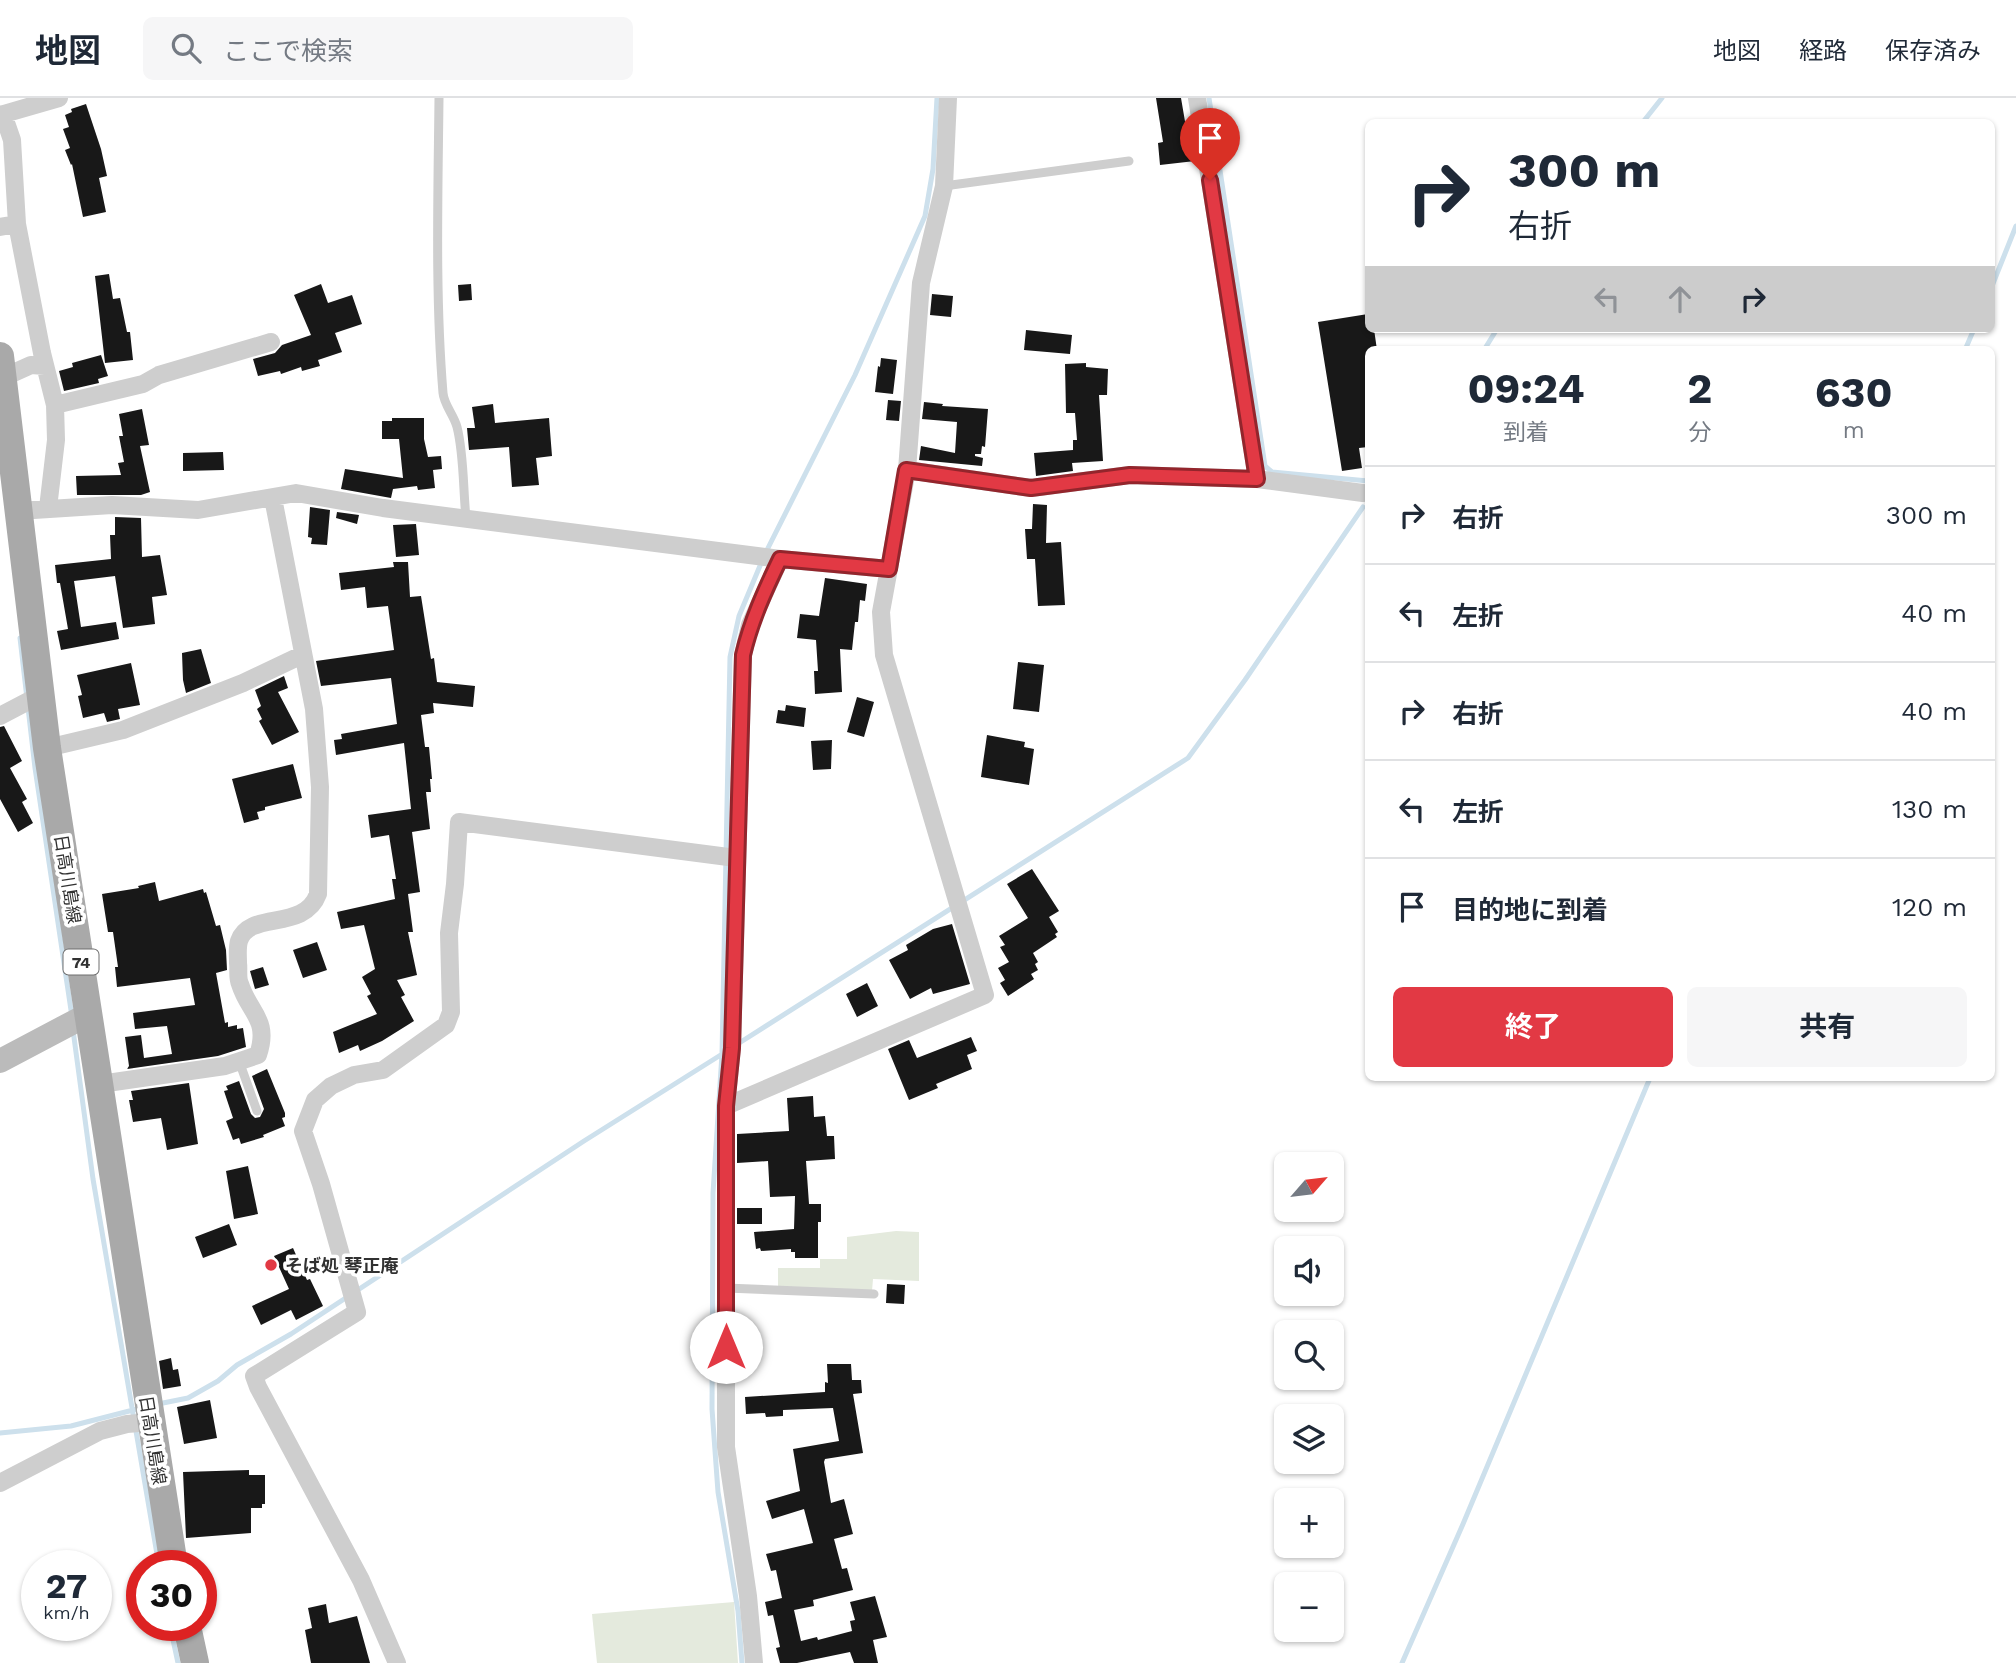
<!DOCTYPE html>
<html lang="ja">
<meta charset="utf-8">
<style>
:root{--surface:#fff;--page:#f6f6f7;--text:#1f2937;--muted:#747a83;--line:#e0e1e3;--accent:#e23944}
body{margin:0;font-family:"Work Sans","Noto Sans JP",sans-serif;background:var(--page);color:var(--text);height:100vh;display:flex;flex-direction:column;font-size:26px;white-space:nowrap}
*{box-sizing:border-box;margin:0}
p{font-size:23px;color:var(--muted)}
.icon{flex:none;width:38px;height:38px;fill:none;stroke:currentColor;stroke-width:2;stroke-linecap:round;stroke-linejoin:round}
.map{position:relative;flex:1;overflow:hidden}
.sheet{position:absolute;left:1365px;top:248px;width:630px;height:735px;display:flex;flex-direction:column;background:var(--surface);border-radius:10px;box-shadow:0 2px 5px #0004}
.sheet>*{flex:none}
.hud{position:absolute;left:1365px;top:21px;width:630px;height:214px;border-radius:10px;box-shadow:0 2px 5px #0004;background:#fff;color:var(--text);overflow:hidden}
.needle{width:46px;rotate:62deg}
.fabs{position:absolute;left:1274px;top:1054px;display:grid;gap:14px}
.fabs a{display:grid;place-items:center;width:70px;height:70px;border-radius:10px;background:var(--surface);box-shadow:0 2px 5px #0004;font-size:35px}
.speed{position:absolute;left:21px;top:1452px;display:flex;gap:14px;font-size:35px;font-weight:700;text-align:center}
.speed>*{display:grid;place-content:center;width:91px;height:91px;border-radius:50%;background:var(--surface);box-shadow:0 2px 5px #0004;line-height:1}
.speed small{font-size:18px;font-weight:400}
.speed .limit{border:10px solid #d22;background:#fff;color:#111}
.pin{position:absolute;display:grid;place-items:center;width:60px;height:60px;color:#fff;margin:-72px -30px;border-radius:50% 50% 50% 0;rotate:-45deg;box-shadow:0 0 7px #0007}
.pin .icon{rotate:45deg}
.me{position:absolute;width:77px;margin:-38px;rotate:0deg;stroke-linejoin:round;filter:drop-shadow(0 0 5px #0008)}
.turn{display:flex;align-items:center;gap:24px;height:147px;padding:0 28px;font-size:32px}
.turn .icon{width:91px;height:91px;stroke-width:2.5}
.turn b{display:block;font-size:49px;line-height:60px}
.lanes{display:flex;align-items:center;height:66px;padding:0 28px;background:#0003;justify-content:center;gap:35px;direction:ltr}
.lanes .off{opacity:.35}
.eta{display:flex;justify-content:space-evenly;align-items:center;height:119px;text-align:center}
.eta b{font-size:42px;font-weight:700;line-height:49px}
.button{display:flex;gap:14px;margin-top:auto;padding:14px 28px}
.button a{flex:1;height:80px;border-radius:10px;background:var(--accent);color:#fff;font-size:28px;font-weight:700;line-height:80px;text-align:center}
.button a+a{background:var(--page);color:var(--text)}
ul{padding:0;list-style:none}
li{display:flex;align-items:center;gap:21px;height:98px;padding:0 28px;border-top:2px solid var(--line)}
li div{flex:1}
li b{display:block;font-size:26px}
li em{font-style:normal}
header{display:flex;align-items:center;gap:42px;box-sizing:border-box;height:98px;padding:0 35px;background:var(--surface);border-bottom:2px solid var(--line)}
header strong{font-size:33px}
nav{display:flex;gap:38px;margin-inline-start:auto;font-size:24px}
.search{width:490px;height:63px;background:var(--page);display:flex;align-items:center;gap:18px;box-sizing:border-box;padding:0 24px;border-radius:10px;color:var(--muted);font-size:26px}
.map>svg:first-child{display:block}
.green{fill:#e4eadd}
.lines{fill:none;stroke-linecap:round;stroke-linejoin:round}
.stream{stroke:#cde0ec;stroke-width:5}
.building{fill:#181818}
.lane{stroke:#cecece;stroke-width:9}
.street{stroke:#cecece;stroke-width:18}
.secondary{stroke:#bbb;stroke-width:24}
.primary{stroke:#a9a9a9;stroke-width:28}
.route-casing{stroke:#93252c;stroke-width:18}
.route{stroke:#e23944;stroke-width:12}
.poi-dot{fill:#e23944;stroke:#fff;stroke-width:2.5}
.labels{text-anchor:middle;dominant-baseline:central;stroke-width:7;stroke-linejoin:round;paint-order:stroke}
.shield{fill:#fff;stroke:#6f6f6f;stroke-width:2}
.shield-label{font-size:16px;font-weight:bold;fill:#313131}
.street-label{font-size:18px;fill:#313131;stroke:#fff}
.poi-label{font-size:18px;font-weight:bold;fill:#313131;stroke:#fff;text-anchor:start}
</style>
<header>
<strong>地図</strong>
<div class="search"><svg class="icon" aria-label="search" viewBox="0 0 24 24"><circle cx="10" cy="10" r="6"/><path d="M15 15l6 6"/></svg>ここで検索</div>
<nav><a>地図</a><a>経路</a><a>保存済み</a></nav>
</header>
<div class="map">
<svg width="2016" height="1565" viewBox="0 0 2016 1565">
<rect width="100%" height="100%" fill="#fff"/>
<!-- green -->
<path class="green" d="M896 1133 919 1134V1183L873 1181 872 1193 778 1189V1170H820V1161H847V1139Z
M734 1504 738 1565H597L592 1516Z"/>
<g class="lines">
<!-- stream -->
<path class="stream" d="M1209 0 1265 368 1272 374 1368 383
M1643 24 1662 0
M1992 188 2016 128
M1484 252 1497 231
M1965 252 1974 231
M766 454 855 277 925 118 933 71 937 0
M20 540 35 670 72 919
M73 932 93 1081 159 1468
M736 947 1188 660 1245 582 1363 409
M158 1306 188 1300 218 1283 237 1267 291 1236 584 1043 727 953
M0 1335 71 1328 141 1310
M170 1528 178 1565
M742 1565 738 1513 718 1394 712 1311 713 1095 722 956 730 559 739 518 762 463
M1402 1565 1463 1426 1650 980"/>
</g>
<!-- building -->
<path class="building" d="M1156 0H1181L1188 41H1192L1195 63 1160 67 1158 45 1163 44Z
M86 6 101 51 107 78 99 80 106 114 83 119 72 66 71 67 65 52 70 50 63 31 69 29 65 17 72 14 71 11Z
M109 176 113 201 120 200 127 234H130L133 262 105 265 95 178Z
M321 186 328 205 352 197 362 226 335 235 342 254 318 262 320 268 302 273 301 269 281 276 280 273 258 278 253 261 275 255 282 247 311 237 294 197Z
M471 186 472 202 459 203 458 187Z
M932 196 953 198 951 219 930 217Z
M1368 216V231H1374L1377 252H1368V349L1359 350 1362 370 1342 373 1318 224Z
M1026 232 1072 237 1070 256 1024 252Z
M101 257 108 278 98 281 99 285 64 293 59 273 73 269 72 265Z
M881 260 897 262 893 296 875 294 878 268 880 269Z
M1086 265V269L1108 271 1107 297H1099L1103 363 1072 365 1073 373 1036 378 1034 355 1073 352V342H1077L1075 315H1066L1065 266Z
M888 302 901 303 899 323 886 322Z
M924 304 943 306 942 308 988 311 985 349 982 348 981 356H975V358L983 360 982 368 919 362 921 348 955 355 957 324 922 321Z
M493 306 495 325 549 320 552 358 536 360 539 387 512 389 509 349 469 352 467 330H475L472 309Z
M142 311 149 347 140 348 150 394 141 397H77L76 378 121 377 118 365 124 364 119 338H123L119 316Z
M392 320H424V341L428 359 441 358 442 371 433 372 435 390 418 392 417 388 393 391 391 400 341 391 345 371 403 380 399 341H382V323H392Z
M223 354 224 372 183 373V355Z
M1033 406 1047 407 1046 445 1061 444 1065 507 1038 508 1035 461H1027L1025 431H1032Z
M310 409 330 412 327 447 311 446 312 440 308 439Z
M337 414 359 417 357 426 336 420Z
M115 419 141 420 142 459 160 457 167 497 152 499 155 526 123 530 115 478 74 483 81 529 116 524 119 541 61 552 57 533 68 531 60 485H57L55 467 111 461 110 437H115Z
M416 426 419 457 396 459 393 427Z
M393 464H408L410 499 421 498 431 561 434 560 437 584 475 588 473 609 433 605 434 615 421 617 425 649H429L432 681H430L431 694H426L430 731 412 734 420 794 408 796 413 834H408L417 877 397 882 405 897 401 899 414 923 382 943 360 953 358 947 339 955 333 934 377 916 367 898 371 896 362 879 375 871 364 827 341 831 337 814 395 801 392 781H396L389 737 371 740 368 717 411 711 404 645 336 657 334 642 342 641 341 636 397 626 391 580 321 588 316 563 394 552 388 508 367 510 365 489 341 492 339 475 394 469Z
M825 480 867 486 865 503 860 502 858 524H855L852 552 840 551 842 594 815 596 814 573H818L816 542 797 540 800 516 819 518Z
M201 551 211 585 186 595 183 582 182 555Z
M1018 564 1044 567 1039 614 1013 611Z
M131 565 140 607 118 611 120 621 107 624 104 615 83 620 78 598 82 597 77 577Z
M284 578 288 590 278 594 299 634 272 647 259 623 262 621 257 611 261 608 255 592Z
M857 599 874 604 864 639 847 634Z
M786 607 806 610 804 629 776 625 778 612 785 613Z
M4 628 22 663 10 670 27 701 22 704 33 725 18 734 0 701V629Z
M987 637 1025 644 1024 649 1034 651 1029 687 981 679Z
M832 642 831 671 813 672 811 643Z
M293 666 302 700 265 709V712L257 714 259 721 244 725 232 681Z
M1032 771 1059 813 1049 819 1058 834 1055 836 1057 839 1033 855 1038 864 1035 866 1038 872 1031 876 1034 881 1008 898 1000 885 1005 882 998 870 1009 864 1000 849 1005 847 999 838 1028 820 1007 786Z
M155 784 159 803 203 791 204 795 206 794 216 828 220 827 226 852 227 872 216 875 225 925 228 924V929L237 927V931L243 930 246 949 218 958 127 971 129 968 125 939 141 937 144 960 172 956 167 928 135 931 133 915 195 907 190 880 117 889 115 869H118L113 834H108L102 796 139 790 138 788Z
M952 826 970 886 933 896 931 890 910 901 889 862 908 852 906 847 933 831Z
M317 844 327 872 303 880 293 852Z
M263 869 269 887 255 891 250 873Z
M867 885 878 908 857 919 846 896Z
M971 939 977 953 967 957 972 971 936 986 938 990 909 1002 888 951 909 942 917 960Z
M267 971 285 1015V1019L282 1020 285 1028 263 1037 264 1039 241 1046 239 1040 233 1042 226 1023 233 1020 224 993 228 992 226 988 239 983 251 1016 255 1020 260 1019 264 1011 252 978Z
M189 985 198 1046 167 1052 161 1020 133 1024 129 1002H133L131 993Z
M813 998 814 1019 825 1018 827 1038H834L835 1061 806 1063 809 1106H821V1124H818V1160H795V1154H791V1151L761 1153 760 1150 756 1151 754 1134 794 1131 795 1098 770 1099 768 1063 737 1065V1036L789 1033 787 1000Z
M248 1068 258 1116 234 1121 226 1073Z
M737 1110H762V1126H737Z
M229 1126 237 1147 203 1160 195 1139Z
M293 1150 307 1182 310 1181 323 1208 296 1222 291 1212 261 1227 252 1208 289 1191 274 1158Z
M887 1186 905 1187 904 1206 886 1205Z
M171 1260 173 1272 178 1271 181 1288 163 1291 159 1263Z
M827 1266H851L852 1282H861L862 1295 853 1296 863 1355 825 1361 824 1364 831 1405 844 1401 853 1436 834 1441 842 1471 847 1470 853 1492 813 1502 814 1508 794 1512 801 1543 817 1539 818 1542 852 1533 850 1523 855 1522 850 1504 875 1498 887 1539 873 1542 878 1565H854L850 1554 797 1565H780L776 1550 780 1549 773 1517 768 1518 765 1504 782 1500 776 1472 771 1473 766 1456 813 1445 804 1411 772 1421 766 1403 800 1393 793 1351 839 1343 833 1310 783 1312V1318L766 1319 765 1315 746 1316 745 1299 825 1294V1284L828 1285Z
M210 1302 217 1340 184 1346 177 1309Z
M249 1372V1377H265V1406H262V1410H251V1435L186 1440 183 1374Z
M326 1506 329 1525 357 1518 370 1565H311L305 1532 312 1530 308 1510Z"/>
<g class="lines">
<!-- lane -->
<path class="lane" d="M439 0C438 98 435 197 443 295 444 307 454 317 457 329 464 356 463 391 466 420
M944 88 1129 63
M239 963 257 1013
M726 1190 874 1196"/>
<!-- street -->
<path class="street" d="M1197 0 1257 381
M3 16 12 42 17 126 42 255 55 307 56 342 48 410
M0 17 59 0
M0 129 17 126
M0 281 31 267 45 268
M55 307 143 286 159 277 271 244
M907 372 1031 390 1130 377 1257 381 1363 395
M18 413 112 407 198 412 296 395 383 410 780 461 889 471
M0 618 40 597
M47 650 123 632 243 585 302 557
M100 986 225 968 258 957C270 921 249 915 240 886 237 880 239 871 238 865 238 858 237 850 239 843 249 812 304 834 318 796L320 689 314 611 273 400
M726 1008 985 897 884 557 881 514 907 372 921 185 944 88 948 0
M0 1385 100 1333 127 1326 151 1324
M397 1565 361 1482 258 1289 254 1278 357 1214 321 1086 303 1033 315 1002 331 988 354 977 383 972 446 927 451 914 449 835 455 786 459 724 736 760
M754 1565 748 1498 726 1349V1008L732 950 743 557 750 527 780 461"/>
<!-- secondary -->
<path class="secondary" d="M0 963 89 916"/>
<!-- primary -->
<path class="primary" d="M0 258 47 650 174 1468
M187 1528 195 1565"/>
</g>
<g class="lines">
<defs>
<path id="route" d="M726 1249V1008L732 950 743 557C751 523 765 492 780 461L889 471 906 372 1031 390 1130 377 1257 381 1210 82"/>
</defs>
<!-- route casing -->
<use href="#route" class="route-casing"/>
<!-- route -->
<use href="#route" class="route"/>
</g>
<!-- markers -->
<circle class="poi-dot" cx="271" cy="1167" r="7"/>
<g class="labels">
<!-- shield labels -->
<rect class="shield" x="63.5" y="851.5" width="35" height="25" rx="5"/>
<g class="shield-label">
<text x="81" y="864">74</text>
</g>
<!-- street labels -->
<g class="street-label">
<text transform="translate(68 781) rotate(81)">日高川島線</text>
<text transform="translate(153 1342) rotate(81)">日高川島線</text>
</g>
<!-- poi labels -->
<g class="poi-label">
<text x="285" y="1167">そば処 琴正庵</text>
</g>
</g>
</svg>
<div class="fabs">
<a><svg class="needle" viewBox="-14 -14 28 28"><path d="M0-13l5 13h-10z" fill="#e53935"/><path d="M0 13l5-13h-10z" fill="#747a83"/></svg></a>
<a><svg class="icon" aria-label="sound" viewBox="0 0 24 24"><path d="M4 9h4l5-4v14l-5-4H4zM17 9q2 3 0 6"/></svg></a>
<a><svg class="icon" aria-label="search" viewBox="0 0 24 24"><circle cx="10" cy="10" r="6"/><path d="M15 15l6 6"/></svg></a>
<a><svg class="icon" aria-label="layers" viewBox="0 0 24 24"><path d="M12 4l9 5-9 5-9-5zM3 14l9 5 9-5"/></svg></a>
<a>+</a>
<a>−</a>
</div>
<div class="speed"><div>27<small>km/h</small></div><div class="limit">30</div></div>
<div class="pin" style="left:1210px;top:82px;background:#d93025"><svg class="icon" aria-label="arrive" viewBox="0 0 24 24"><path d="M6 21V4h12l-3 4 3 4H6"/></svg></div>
<svg class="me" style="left:726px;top:1249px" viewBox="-20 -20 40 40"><circle r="19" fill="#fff"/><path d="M0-13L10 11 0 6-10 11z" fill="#e23944"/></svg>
<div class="hud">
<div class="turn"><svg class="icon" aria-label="right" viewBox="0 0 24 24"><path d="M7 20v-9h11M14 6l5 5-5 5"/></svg><div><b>300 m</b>右折</div></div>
<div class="lanes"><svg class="icon off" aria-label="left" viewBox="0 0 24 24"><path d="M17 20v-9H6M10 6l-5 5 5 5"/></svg><svg class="icon off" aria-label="ahead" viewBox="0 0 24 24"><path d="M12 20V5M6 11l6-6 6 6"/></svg><svg class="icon" aria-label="right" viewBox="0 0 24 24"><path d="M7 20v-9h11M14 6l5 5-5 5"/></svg></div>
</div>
<section class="sheet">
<div class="eta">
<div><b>09:24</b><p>到着</p></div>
<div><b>2</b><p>分</p></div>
<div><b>630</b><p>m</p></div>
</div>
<ul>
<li><svg class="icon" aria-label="right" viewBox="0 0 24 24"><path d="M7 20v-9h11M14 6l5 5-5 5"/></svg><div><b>右折</b></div><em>300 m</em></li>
<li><svg class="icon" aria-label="left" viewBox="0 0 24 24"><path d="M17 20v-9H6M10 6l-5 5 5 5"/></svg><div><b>左折</b></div><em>40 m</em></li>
<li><svg class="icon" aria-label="right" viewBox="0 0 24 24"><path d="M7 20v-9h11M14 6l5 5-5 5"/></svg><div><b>右折</b></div><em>40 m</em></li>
<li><svg class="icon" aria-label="left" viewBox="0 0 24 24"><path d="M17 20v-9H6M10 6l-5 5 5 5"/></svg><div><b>左折</b></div><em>130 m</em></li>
<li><svg class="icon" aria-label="arrive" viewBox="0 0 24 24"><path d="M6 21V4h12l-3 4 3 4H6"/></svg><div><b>目的地に到着</b></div><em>120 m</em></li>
</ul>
<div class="button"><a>終了</a><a>共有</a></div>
</section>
</div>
